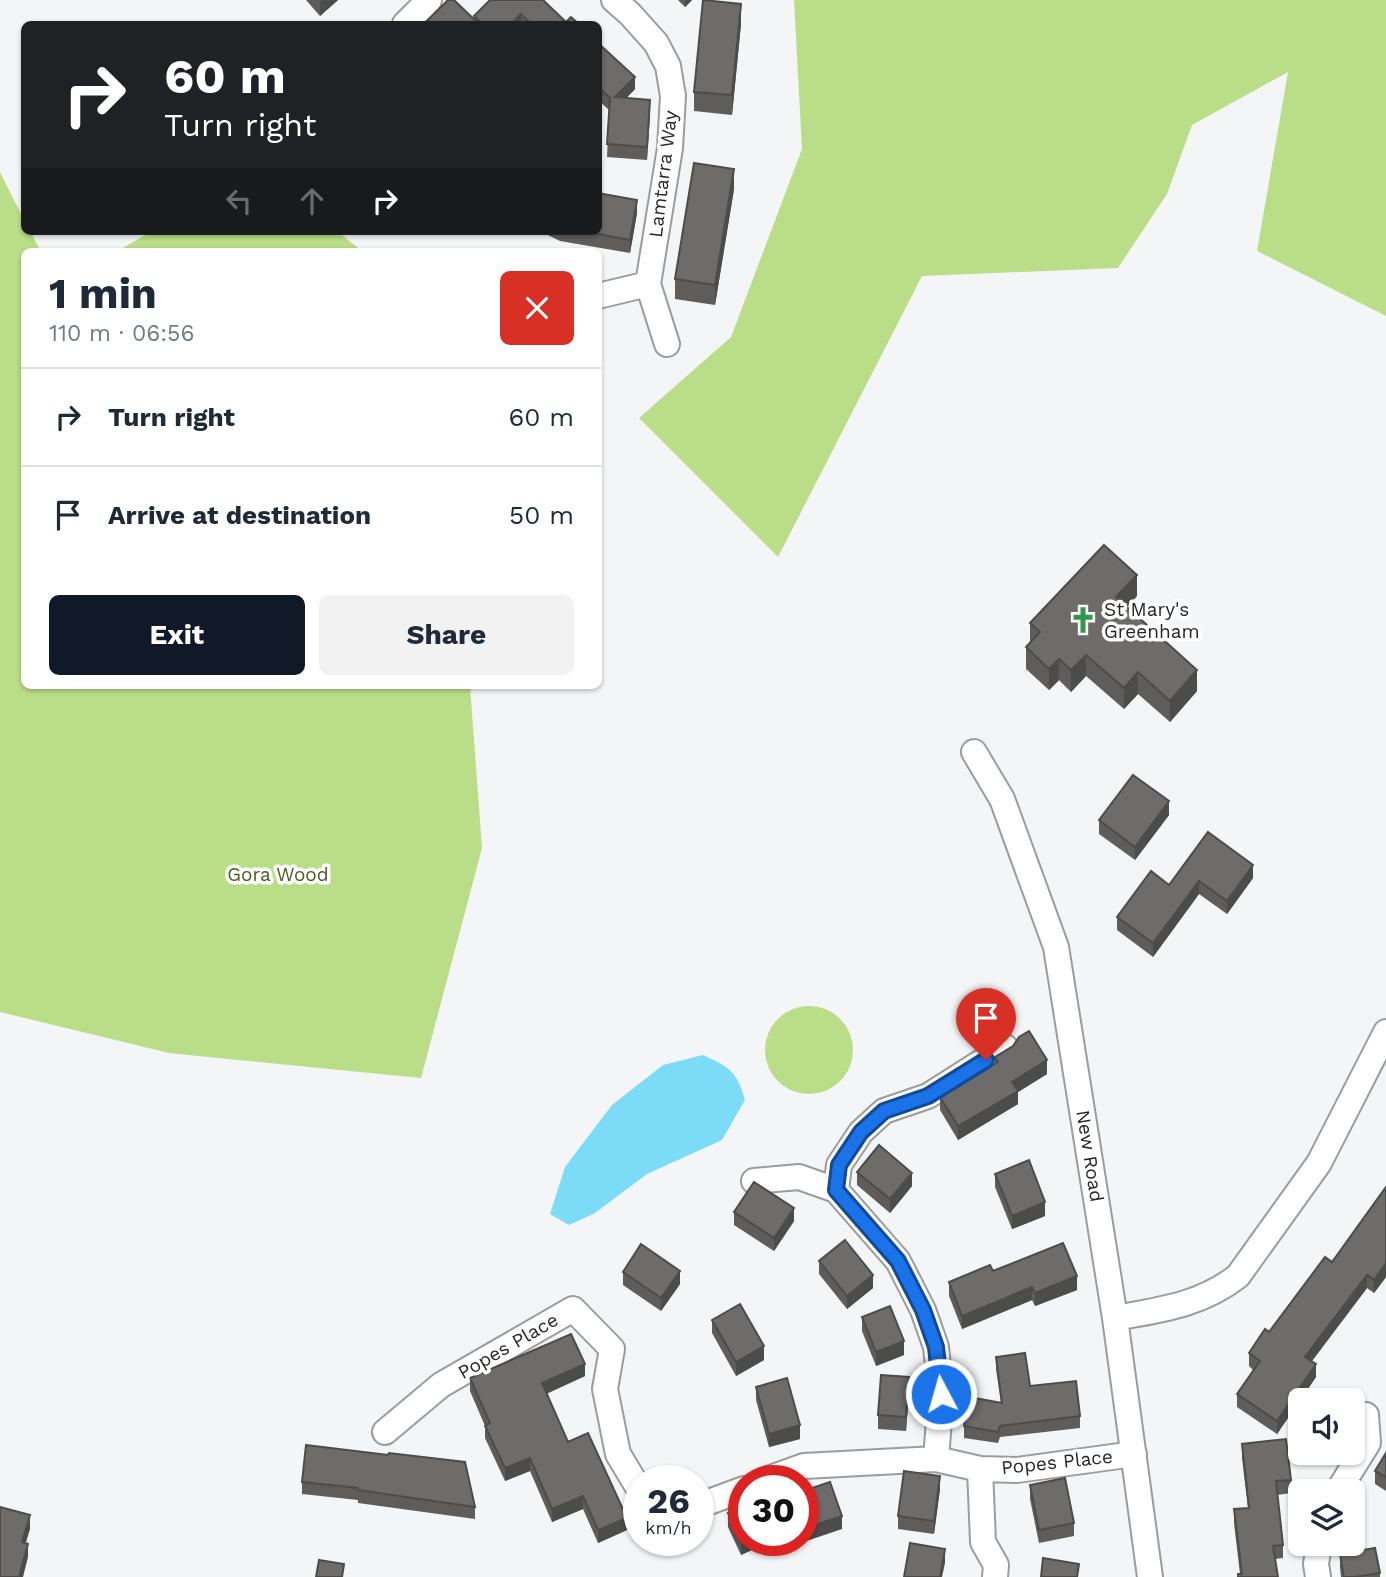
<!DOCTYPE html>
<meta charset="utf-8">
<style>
:root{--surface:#fff;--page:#f2f2f3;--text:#1f2937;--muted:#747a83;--line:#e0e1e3;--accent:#111827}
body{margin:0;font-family:"Work Sans",sans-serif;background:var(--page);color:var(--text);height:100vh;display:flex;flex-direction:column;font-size:26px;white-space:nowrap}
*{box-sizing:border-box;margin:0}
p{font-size:23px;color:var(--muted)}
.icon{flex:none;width:38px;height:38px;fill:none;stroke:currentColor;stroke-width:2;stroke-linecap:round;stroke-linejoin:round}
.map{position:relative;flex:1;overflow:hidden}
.sheet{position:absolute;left:21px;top:248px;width:581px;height:441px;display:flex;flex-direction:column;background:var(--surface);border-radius:10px;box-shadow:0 2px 5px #0004}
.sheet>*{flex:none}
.banner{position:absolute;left:21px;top:21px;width:581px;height:214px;border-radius:10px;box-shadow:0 2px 5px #0004;background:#202124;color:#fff;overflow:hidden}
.buttons{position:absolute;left:1288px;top:1388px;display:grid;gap:14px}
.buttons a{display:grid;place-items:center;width:77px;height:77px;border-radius:10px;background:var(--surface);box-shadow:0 2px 5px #0004;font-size:35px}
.speed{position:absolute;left:623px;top:1465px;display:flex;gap:14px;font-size:35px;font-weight:700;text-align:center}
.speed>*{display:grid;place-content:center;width:91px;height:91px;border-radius:50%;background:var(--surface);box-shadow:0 2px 5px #0004;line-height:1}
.speed small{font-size:18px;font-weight:400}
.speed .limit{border:10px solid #d22;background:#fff;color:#111}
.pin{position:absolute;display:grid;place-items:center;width:60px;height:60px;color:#fff;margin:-72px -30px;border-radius:50% 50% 50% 0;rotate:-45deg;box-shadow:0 0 7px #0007}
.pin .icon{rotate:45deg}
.me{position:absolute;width:77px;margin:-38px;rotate:354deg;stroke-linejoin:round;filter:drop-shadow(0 0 5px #0008)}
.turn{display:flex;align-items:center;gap:24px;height:147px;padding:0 28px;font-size:32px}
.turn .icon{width:91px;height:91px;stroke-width:2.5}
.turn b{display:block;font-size:49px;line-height:60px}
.lanes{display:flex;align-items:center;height:66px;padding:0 28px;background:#0003;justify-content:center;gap:35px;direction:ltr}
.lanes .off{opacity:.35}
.round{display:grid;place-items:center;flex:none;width:74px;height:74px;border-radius:10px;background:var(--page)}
.overview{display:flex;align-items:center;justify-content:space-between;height:119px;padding:0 28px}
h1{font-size:42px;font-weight:700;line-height:52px}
.cta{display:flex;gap:14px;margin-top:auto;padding:14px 28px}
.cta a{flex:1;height:80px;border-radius:10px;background:var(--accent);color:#fff;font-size:28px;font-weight:700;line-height:80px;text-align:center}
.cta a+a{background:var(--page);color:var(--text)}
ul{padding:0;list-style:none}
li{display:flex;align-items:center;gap:21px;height:98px;padding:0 28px;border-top:2px solid var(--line)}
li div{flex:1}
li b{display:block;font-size:26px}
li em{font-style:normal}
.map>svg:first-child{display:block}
.green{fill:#bade88}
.water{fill:#7cdcf8}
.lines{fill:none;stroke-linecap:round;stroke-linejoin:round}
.street-casing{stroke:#9b9c9d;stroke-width:28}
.street{stroke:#fff;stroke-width:24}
.wall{fill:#5e5d5c}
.shaded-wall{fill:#4c4c4b}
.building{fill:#6d6c6b;stroke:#4c4c4b;stroke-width:2}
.route-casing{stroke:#114b97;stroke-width:18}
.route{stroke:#1a73e8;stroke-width:12}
.labels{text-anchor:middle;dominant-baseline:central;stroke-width:7;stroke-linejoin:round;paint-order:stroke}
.street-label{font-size:19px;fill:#252626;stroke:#fff}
.poi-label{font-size:19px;fill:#252626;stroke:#fff;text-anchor:start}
.park-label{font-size:19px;fill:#475d1f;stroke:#fff}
</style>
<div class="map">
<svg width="1386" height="1577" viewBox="0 0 1386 1577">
<rect width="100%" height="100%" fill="#f4f5f6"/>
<!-- green -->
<path class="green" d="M794 0H1386V316L1257 251 1288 72 1192 125 1167 194 1118 268 922 276 778 557 639 418 731 337 802 149Z
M0 172 24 220V231H30L41 252H24V686H470L482 848 421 1078 169 1053 0 1012Z
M152 231H337L363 252H116Z
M765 1050a44 44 0 1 1 88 0a44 44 0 1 1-88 0Z"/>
<!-- water -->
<path class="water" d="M703 1055C729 1067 737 1071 745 1100L722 1140 647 1174 595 1213 569 1225 550 1214 565 1167 612 1105 663 1065Z"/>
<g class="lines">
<defs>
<path id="street" d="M614 0 630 14 656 43 668 66 673 96 670 148 648 284 667 344
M405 24 429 0
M598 296 648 284
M974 752 1002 799 1056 947 1115 1318 1150 1577
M754 1181 799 1177 836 1190 898 1261 923 1310 936 1347 941 1394 936 1459
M836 1190 839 1165 861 1132 884 1111 928 1096 1005 1047
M1115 1318C1160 1310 1201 1305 1238 1276L1319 1163 1386 1032
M385 1432 441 1385 573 1309 612 1349 605 1389 618 1454 639 1489
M980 1469 983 1542 996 1565 995 1577
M765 1480 804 1466 936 1459 980 1469 1017 1470 1134 1454
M1338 1491 1368 1443 1366 1415
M698 1506 744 1489
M1318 1577 1316 1564 1319 1544"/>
</defs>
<!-- street casing -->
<use href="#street" class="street-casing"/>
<!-- street -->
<use href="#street" class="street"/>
</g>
<!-- wall -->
<path class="wall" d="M306 0H338L320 16Z
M490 0 566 22 579 24H424L474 19V16Z
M678 0H692L685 7Z
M741 24 732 115 694 111V92Z
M598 43 635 89 626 98 650 113 647 160 607 157 609 110 598 100Z
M734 189 715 305 675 299V279Z
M637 213 630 253 560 241 540 231H598Z
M1137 596 1127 607 1197 691 1170 722 1138 694 1124 709 1086 676 1071 692 1059 680 1049 690 1026 669V647L1030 643V623Z
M1169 815 1135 860 1099 834V820Z
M1208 832 1253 878 1227 914 1199 894 1153 957 1117 930V917L1169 885Z
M995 1057 1047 1074 1018 1092V1104L958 1140 940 1110V1097L995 1063Z
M857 1172 912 1186 890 1213 857 1185Z
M995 1174 1045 1216 1012 1229 995 1187Z
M1386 1187V1277L1374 1293 1367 1288 1312 1361 1316 1377 1277 1434 1237 1407V1394L1253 1370 1249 1366V1353L1269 1332 1332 1262Z
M734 1212 794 1221 774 1251 734 1225Z
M819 1261 873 1288 847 1309 819 1274Z
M993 1271 1077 1290 1035 1306 1032 1300 962 1329 949 1296V1282Z
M623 1272 680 1284 661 1311 623 1285Z
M862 1317 904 1355 876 1366 862 1331Z
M712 1320 764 1360 736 1376 712 1333Z
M996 1357 1030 1386 1080 1416V1428L1000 1437 998 1443 964 1438V1426L1001 1403 996 1369Z
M585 1376 547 1393 568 1442 627 1530 598 1543 583 1509 552 1522 530 1471 505 1481 485 1438V1426L470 1391V1378Z
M756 1387 800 1439 769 1447 756 1400Z
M909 1391 906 1431 878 1429V1415Z
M1242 1444 1291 1480V1493L1277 1495 1283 1545V1558L1275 1559 1240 1574 1234 1523V1509L1248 1508 1242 1458Z
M306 1445 475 1507V1519L358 1503V1500L302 1494V1482Z
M1386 1453V1491L1375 1484V1471Z
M1030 1485 1074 1523V1536L1039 1543 1030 1499Z
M940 1489 934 1534 898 1529V1516Z
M728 1513 744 1540H773L741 1555 728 1527Z
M1340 1554 1380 1573V1577H1341L1340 1568Z"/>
<!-- shaded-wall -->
<path class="shaded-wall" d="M323 0H338L320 16V2Z
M685 0H692L685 7Z
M741 4V24L732 115V95Z
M521 14V24H511Z
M635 77V89L615 110V97Z
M650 100V113L647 160V147Z
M734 169V189L715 305V285Z
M637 200V213L630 253V240Z
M1137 575V596L1116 619V597Z
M1086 655V676L1071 692V670Z
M1059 659V680L1049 690V669Z
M1197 670V691L1170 722V701Z
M1138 672V694L1124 709V688Z
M1169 801V815L1135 860V847Z
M1253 865V878L1227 914V901Z
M1199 881V894L1153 957V943Z
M1047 1060V1074L1018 1092V1104L958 1140V1126L1012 1082Z
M912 1173V1186L890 1213V1199Z
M1045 1202V1216L1012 1229V1216Z
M794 1208V1221L774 1251V1238Z
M1386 1263V1277L1374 1293V1280Z
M680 1271V1284L661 1311V1298Z
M873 1275V1288L847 1309V1296Z
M1367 1275V1288L1305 1370V1357Z
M1077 1276V1290L1035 1306V1293Z
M1032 1287V1300L962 1329V1316Z
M904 1341V1355L876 1366V1352Z
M764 1346V1360L736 1376V1362Z
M585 1364V1376L542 1396V1383Z
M1316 1364V1377L1277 1434V1421Z
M909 1377V1391L906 1431V1417Z
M800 1425V1439L769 1447V1434Z
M530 1458V1471L505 1481V1468Z
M940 1476V1489L934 1534V1521Z
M583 1496V1509L552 1522V1509Z
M30 1515V1529L22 1556V1542Z
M842 1516V1529L783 1549V1540H803V1529Z
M627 1518V1530L598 1543V1530Z
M744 1540H773L741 1555V1541Z
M28 1544V1557L23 1577H19Z
M945 1549V1563L942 1577H940Z"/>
<!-- building -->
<path class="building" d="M448 0H454L479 24H424Z
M490 0H543L566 22 571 17 579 24H531L521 14 511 24H482L474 16Z
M703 0 741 4 732 95 694 92Z
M598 43 635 77 615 97 650 100 647 147 607 144 610 98 598 87Z
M694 163 734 169 715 285 675 279Z
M598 193 637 200 630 240 582 231H598Z
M1104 545 1137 575 1116 597 1197 670 1170 701 1138 672 1124 688 1086 655 1071 670 1059 659 1049 669 1026 647 1040 632 1030 623Z
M1133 775 1169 801 1135 847 1099 820Z
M1208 832 1253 865 1227 901 1199 881 1153 943 1117 917 1151 871 1169 885Z
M1029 1031 1047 1060 1012 1082 1018 1091 958 1126 940 1097 998 1062 995 1057 1013 1046 1019 1037Z
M879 1145 912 1173 890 1199 857 1172Z
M1029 1160 1045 1202 1012 1216 995 1174Z
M754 1182 794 1208 774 1238 734 1212Z
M1386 1187V1263L1374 1280 1367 1275 1305 1357 1316 1364 1277 1421 1237 1394 1260 1361 1249 1353 1265 1329 1269 1332 1325 1257 1332 1262Z
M845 1240 873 1275 847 1296 819 1261Z
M1063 1243 1077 1276 1035 1293 1032 1287 962 1316 949 1282 990 1265 993 1271Z
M641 1244 680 1271 661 1298 623 1272Z
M740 1304 764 1346 736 1362 712 1320Z
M890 1306 904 1341 876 1352 862 1317Z
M571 1334 585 1364 542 1383 568 1442 588 1433 627 1518 598 1530 583 1496 552 1509 530 1458 505 1468 485 1426 490 1423 470 1378Z
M1025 1353 1030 1386 1076 1381 1080 1416 1000 1426 998 1432 964 1426 969 1397 1002 1403 996 1357Z
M881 1375 909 1377 906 1417 878 1415Z
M787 1378 800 1425 769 1434 756 1387Z
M1286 1439 1291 1480 1276 1481 1283 1545 1273 1546 1278 1577H1238V1574H1242L1234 1509 1249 1508 1242 1444Z
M306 1445 388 1455 389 1453 465 1462 475 1507 358 1490V1488L302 1482Z
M1386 1453V1477L1375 1471Z
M904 1471 940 1476 934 1521 898 1516Z
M1065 1478 1074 1523 1039 1530 1030 1485Z
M830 1482 842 1516 803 1529V1491Z
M744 1506V1540L741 1541 728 1513Z
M0 1507 30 1515 22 1542 28 1544 19 1577H0Z
M910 1543 945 1549 940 1577H904Z
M1375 1548 1380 1573 1354 1577H1344L1340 1554Z
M1043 1558 1079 1564 1077 1577H1041Z
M319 1560 344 1564 342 1577H316Z"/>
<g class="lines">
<defs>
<path id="route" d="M941 1394 936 1347 923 1310 898 1261 836 1190 839 1165 861 1132 884 1111 928 1096 986 1060"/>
</defs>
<!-- route casing -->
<use href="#route" class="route-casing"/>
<!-- route -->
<use href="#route" class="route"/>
</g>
<!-- icons -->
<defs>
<symbol id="church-bare" viewBox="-9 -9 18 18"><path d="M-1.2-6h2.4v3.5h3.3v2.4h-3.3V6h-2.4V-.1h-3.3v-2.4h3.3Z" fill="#32964c" stroke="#fff" stroke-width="2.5" paint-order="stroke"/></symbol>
</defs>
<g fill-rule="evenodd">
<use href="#church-bare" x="1064" y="601" width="38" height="38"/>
</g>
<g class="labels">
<!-- street labels -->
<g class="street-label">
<text transform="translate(663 174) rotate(-83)">Lamtarra Way</text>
<text transform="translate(1090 1156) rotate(81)">New Road</text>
<text transform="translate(508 1346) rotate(-30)">Popes Place</text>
<text transform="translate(1057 1462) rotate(-6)">Popes Place</text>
</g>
<!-- poi labels -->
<g class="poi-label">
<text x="1104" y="609">St Mary's<tspan x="1104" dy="22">Greenham</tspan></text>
</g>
<!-- park labels -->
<g class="park-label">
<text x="278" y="874">Gora Wood</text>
</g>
</g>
</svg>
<div class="buttons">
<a><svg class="icon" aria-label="sound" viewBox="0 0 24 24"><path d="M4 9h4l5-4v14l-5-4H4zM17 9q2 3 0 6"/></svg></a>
<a><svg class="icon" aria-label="layers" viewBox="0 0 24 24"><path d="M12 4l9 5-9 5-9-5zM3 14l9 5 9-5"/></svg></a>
</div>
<div class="speed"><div>26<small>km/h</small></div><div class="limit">30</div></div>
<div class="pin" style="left:986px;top:1060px;background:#d93025"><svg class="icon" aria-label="arrive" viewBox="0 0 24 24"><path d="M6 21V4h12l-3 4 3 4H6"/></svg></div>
<svg class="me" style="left:941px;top:1394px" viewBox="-20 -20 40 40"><circle r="17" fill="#1a73e8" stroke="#fff" stroke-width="3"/><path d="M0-11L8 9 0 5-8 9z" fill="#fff"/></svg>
<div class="banner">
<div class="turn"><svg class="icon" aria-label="right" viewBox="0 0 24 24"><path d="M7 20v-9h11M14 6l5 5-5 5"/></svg><div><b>60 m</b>Turn right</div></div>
<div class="lanes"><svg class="icon off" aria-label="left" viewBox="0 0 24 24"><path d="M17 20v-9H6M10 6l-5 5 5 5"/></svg><svg class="icon off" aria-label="ahead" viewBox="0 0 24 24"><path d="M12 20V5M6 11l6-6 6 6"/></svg><svg class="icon" aria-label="right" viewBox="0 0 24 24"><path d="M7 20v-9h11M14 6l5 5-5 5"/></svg></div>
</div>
<section class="sheet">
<div class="overview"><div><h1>1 min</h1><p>110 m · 06:56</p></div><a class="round" style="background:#d93025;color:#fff"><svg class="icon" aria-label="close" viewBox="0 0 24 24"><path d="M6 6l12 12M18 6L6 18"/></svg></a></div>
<ul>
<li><svg class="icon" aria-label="right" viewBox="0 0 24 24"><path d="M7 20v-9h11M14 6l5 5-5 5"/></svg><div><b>Turn right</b></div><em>60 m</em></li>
<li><svg class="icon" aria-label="arrive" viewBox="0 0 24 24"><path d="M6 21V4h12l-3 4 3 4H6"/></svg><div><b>Arrive at destination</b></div><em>50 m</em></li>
</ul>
<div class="cta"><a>Exit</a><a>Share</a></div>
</section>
</div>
